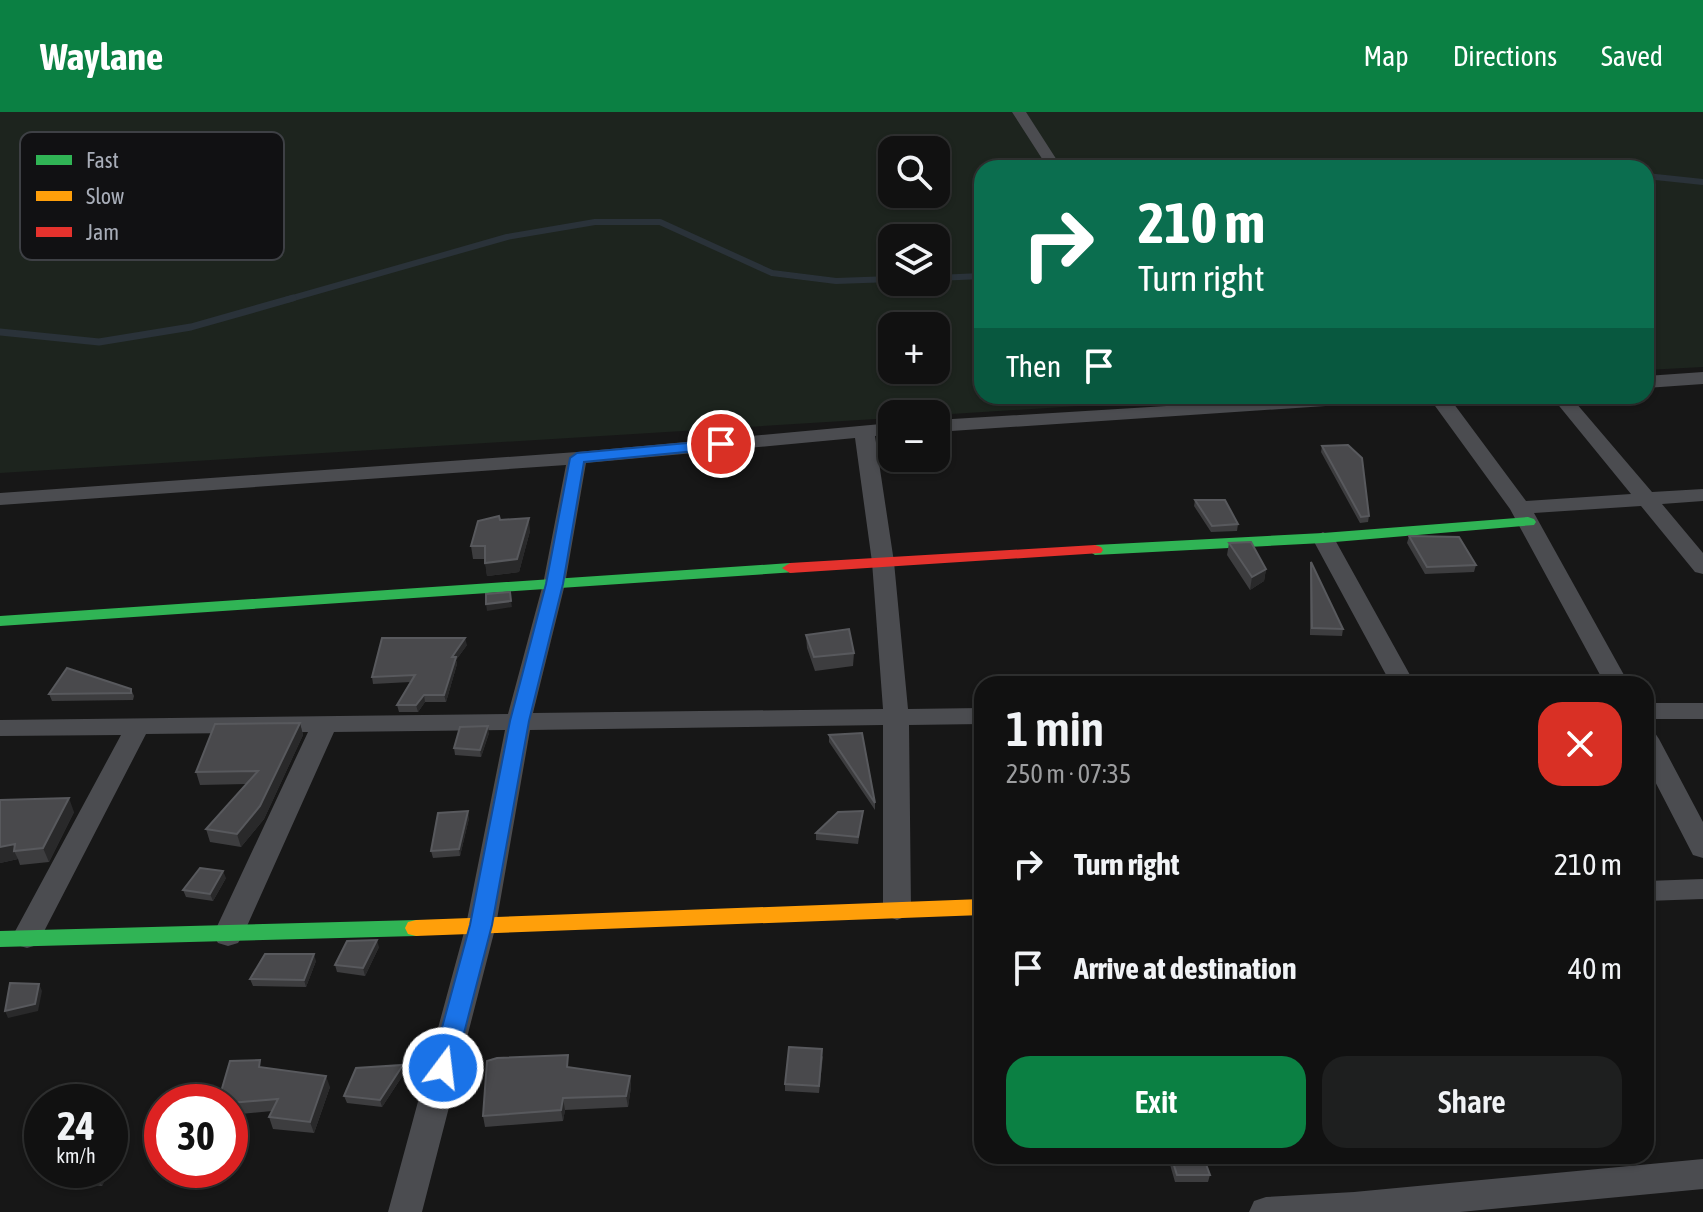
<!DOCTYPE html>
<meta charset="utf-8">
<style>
:root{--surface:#111;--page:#1e1f1f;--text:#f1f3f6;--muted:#9c9d9f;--line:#303131;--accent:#0b8043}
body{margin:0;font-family:"Asap Condensed",sans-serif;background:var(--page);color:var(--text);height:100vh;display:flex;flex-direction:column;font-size:30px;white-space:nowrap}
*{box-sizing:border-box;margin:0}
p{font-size:26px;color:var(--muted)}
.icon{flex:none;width:44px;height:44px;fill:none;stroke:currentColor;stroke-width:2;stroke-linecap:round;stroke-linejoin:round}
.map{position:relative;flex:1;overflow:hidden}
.panel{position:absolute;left:974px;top:564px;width:680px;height:488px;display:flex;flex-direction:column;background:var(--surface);border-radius:24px;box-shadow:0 2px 6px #0004,0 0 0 2px var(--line)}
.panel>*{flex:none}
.hud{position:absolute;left:974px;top:48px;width:680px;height:244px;border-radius:24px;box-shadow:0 2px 6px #0004,0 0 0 2px var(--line);background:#0b6e4f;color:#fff;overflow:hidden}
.tools{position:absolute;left:878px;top:24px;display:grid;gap:16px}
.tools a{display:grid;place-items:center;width:72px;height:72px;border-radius:16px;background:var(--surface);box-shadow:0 2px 6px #0004,0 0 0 2px var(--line);font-size:40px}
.speed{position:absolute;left:24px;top:972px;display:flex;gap:16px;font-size:40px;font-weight:700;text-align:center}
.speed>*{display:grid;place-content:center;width:104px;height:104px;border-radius:50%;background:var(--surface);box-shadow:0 2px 6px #0004,0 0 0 2px var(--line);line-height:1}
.speed small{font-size:20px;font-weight:400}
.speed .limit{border:12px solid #d22;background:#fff;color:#111}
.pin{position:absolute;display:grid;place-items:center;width:68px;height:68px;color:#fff;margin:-34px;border:4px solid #fff;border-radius:50%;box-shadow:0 2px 8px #0007}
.me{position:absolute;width:88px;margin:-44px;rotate:15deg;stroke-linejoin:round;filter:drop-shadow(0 0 6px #0008)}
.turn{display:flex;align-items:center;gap:28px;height:168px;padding:0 32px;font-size:36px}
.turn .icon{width:104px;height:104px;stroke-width:2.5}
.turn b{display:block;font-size:56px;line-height:68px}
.then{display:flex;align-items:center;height:76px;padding:0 32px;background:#0003;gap:16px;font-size:30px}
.round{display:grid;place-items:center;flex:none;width:84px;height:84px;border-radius:24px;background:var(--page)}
.head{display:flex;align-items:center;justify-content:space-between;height:136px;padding:0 32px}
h1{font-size:48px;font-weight:600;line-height:60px}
.action{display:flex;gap:16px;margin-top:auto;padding:16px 32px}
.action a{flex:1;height:92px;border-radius:24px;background:var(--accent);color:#fff;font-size:32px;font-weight:600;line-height:92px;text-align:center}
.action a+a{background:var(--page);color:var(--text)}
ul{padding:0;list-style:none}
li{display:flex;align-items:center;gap:24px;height:104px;padding:0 32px}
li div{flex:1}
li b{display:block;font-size:30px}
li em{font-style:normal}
header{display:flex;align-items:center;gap:48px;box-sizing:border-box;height:112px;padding:0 40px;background:var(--accent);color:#fff}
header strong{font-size:38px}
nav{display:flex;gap:44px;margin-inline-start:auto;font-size:28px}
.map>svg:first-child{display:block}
.green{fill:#1d241e;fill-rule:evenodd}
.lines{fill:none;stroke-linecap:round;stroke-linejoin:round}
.stream-far1{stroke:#2a3239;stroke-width:6}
.stream{stroke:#2a3239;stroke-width:7}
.street{fill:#4b4c50;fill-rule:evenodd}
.fast{fill:#30b455;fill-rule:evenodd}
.slow{fill:#ff9f0a;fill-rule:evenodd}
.jam{fill:#e5322d;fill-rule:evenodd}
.wall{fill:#3d3d3f}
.shaded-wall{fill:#29292a}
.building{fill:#49494c;stroke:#58595d;stroke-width:2}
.route{fill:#1a73e8;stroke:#114b97;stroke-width:2}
.key{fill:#111113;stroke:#3e4045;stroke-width:2}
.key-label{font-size:22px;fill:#a8adb8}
</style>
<header>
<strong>Waylane</strong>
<nav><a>Map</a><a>Directions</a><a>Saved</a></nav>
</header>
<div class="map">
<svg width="1703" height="1100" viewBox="0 0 1703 1100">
<rect width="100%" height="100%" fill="#171717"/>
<!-- green -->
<path class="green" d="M0 0H1703V255L1646 258V56H982V284H1237L936 303 892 302V306L0 361ZM892 38H936V82H892ZM892 126H936V170H892ZM892 214H936V258H892Z"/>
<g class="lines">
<!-- stream-far1 -->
<path class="stream-far1" d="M1646 64 1703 70
M936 166 982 164
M286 188 507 125 595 110H660L772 161 836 169 892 167"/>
<!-- stream -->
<path class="stream" d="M0 220 99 230 191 215 293 186"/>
<!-- street -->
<path class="street" d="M1012 0H1026L1062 56H1048Z
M1703 260V272L1646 276V264Z
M1330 284H1448L1526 389 1631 382 1551 284H1570L1652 380 1703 377V389L1662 392 1703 441V462L1695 460 1641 394 1534 401 1629 572H1605L1510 397 1430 287 936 320V308Z
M892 311V323L875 324 894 450 908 597 982 596V612L909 613 911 797 907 804 897 808 887 804 883 797V613L530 618 496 813 422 1100H388L466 813 505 618 334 620 243 823 238 831 228 834 218 831 213 823 308 620 146 622 37 833 27 836 17 833 12 825 121 623 0 624V608L508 602 543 472 566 353 0 393V381L577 340ZM855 326 872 450 883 597 533 601 565 472 586 351Z
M1323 420 1334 426 1415 572H1391L1312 426Z
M1646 591H1703V607H1646Z
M1646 619 1655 621 1659 627 1703 710V746L1693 743 1646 652Z
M1703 767V787L1646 789V769Z
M1703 1047V1077L1460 1100H1249L1254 1089 1266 1085 1354 1080Z"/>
<!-- fast -->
<path class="fast" d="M1528 405 1534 407 1536 410 1534 413 1323 431 1095 443 1087 438 1095 433 1323 421Z
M790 451 798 456 796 460 0 514V504Z
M416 808 424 810 427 816 424 822 416 824 0 835V819Z"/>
<!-- slow -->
<path class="slow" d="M982 787V803L416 824 408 822 405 816 408 810 416 808Z"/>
<!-- jam -->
<path class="jam" d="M1095 433 1101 435 1103 438 1101 441 790 461 782 456 790 451Z"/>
</g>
<!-- wall -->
<path class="wall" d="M1322 334 1369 404 1368 410 1360 411 1321 340Z
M1195 388 1238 412 1237 419 1211 420 1194 394Z
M500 408 530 419 519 460 487 464 485 447H473L471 434Z
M1409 424 1476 453 1474 460 1425 462 1407 431Z
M1229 431 1266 457 1264 469 1250 478 1227 443Z
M1311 450 1343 517 1342 524 1310 523V457Z
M806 523 854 541 853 554 815 559 807 536Z
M467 533 456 548 457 552 446 590H425L418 600H399L397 593 410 570 373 572 372 565Z
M131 577 134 584 133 588 52 589 49 582Z
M300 611 303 623 264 707 241 735 210 730 206 717 247 672 200 673 196 660Z
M489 621 481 645 455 643 454 636Z
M829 623 875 691V698L829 630Z
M0 688 74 700 49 750 20 753 18 747 0 751Z
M863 699 858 732 816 728V721Z
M469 706 460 744 433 746 431 739Z
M226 766 213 789 186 785 183 778Z
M379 835 365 864 337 860 335 853Z
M316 849 306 875 253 874 250 867Z
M823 944 819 981 785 979V972Z
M403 953 405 960 382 995 347 991 344 984Z
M263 955 330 975 314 1021 273 1017 269 1005 272 999 230 1003V990Z
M570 955 630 964 631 975 628 995 565 998 563 1009 485 1015 483 1004Z
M118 1041 102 1074 71 1071 67 1064Z
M1170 1044H1203L1210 1063 1208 1070H1175L1169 1049Z"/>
<!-- shaded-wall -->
<path class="shaded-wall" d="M529 406 530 419 519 460 487 464 485 451Z
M1266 457 1264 469 1250 478 1252 465Z
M511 489 512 495 487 499 486 492Z
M465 526 467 533 456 548 457 552 446 590 444 583 452 545Z
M424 583 425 590 418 600 416 593Z
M300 611 303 623 264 707 241 735 237 722Z
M488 614 489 621 481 645 480 638Z
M69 686 74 700 49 750 43 736Z
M468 699 469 706 460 744 459 737Z
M15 732 14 739 18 747 0 751V735Z
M223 759 226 766 213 789 210 782Z
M377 828 379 835 365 864 363 856Z
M314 842 316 849 306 875 304 868Z
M39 872 42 879 38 899 8 906 5 899Z
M403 953 405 960 382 995 380 988Z
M326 964 330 975 314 1021 310 1010Z
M630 964 631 975 628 995 626 984Z
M563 986 565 998 563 1009 561 998Z
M115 1034 118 1041 102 1074 99 1067 103 1058H110V1044Z"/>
<!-- building -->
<path class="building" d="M1348 333 1362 346 1369 404 1361 405 1322 334Z
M1195 388H1225L1238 412 1212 414Z
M499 404 500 408 529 406 517 447 485 451V434H471L478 409Z
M1409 424 1459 425 1476 453 1427 455Z
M1251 430 1266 457 1252 465 1229 431Z
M1311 450 1343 517 1312 516Z
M510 480 511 489 486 492V482Z
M849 517 854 541 814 545 806 523Z
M382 526H465L452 545H456L444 583H424L416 593H397L415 563 372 565Z
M67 556 131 577V581L49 582Z
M300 611 260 694 237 722 206 717 258 659 196 660 215 612Z
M488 614 480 638 454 636 460 615Z
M862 621 875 691 829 623Z
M69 686 43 736 14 739 15 732 0 735V688Z
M468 699 459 737 431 739 438 701Z
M863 699 858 725 816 721 838 700Z
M200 756 223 759 210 782 183 778Z
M377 828 363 856 335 853 347 829Z
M265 842H314L304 868 250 867Z
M10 871 39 872 35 892 5 899Z
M789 935 822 937 819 974 785 972Z
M568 943 567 955 630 964 626 984 563 986 561 998 483 1004 487 949 497 946Z
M260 948 259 955 326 964 310 1010 269 1005 278 987 230 991 218 990 230 949Z
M403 953 380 988 344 984 356 956Z
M110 1034H115L110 1044Z
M1171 1044H1203L1210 1063H1177Z
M70 1058H103L99 1067 67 1064Z"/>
<!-- route -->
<path class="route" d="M721 328 726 329V336L584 350 563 472 529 609 492 813 455 956 452 963 443 966 434 963 431 956 470 813 510 609 546 472 570 346 577 341Z"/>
<!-- legend -->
<rect x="20" y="20" width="264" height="128" rx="12" class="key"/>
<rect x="36" y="43" width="36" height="10" fill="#30b455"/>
<rect x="36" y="79" width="36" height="10" fill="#ff9f0a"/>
<rect x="36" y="115" width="36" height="10" fill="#e5322d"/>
<g class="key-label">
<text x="86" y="56">Fast</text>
<text x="86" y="92">Slow</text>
<text x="86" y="128">Jam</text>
</g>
</svg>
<div class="tools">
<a><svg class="icon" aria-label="search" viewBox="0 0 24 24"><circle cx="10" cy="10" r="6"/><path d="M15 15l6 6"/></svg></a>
<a><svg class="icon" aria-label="layers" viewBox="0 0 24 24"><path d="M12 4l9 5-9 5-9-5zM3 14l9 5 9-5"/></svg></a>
<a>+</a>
<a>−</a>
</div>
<div class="speed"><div>24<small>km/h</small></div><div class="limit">30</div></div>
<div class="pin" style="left:721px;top:332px;background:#d93025"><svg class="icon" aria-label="arrive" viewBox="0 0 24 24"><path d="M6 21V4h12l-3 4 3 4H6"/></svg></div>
<svg class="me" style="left:443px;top:956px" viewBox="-20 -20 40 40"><circle r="17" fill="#1a73e8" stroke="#fff" stroke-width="3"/><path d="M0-11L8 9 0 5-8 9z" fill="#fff"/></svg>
<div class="hud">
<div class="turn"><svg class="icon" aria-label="right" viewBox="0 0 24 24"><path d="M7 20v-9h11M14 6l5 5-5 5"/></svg><div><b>210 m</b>Turn right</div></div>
<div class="then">Then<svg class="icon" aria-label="arrive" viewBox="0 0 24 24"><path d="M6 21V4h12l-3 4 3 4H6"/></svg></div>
</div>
<section class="panel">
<div class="head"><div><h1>1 min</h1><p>250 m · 07:35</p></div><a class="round" style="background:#d93025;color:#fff"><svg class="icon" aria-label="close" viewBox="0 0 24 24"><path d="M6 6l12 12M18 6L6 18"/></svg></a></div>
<ul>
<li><svg class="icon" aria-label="right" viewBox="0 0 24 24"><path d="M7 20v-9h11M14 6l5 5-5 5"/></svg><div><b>Turn right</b></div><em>210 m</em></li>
<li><svg class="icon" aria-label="arrive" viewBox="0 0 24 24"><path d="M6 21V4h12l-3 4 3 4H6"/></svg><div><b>Arrive at destination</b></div><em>40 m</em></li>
</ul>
<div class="action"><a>Exit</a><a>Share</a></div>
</section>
</div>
